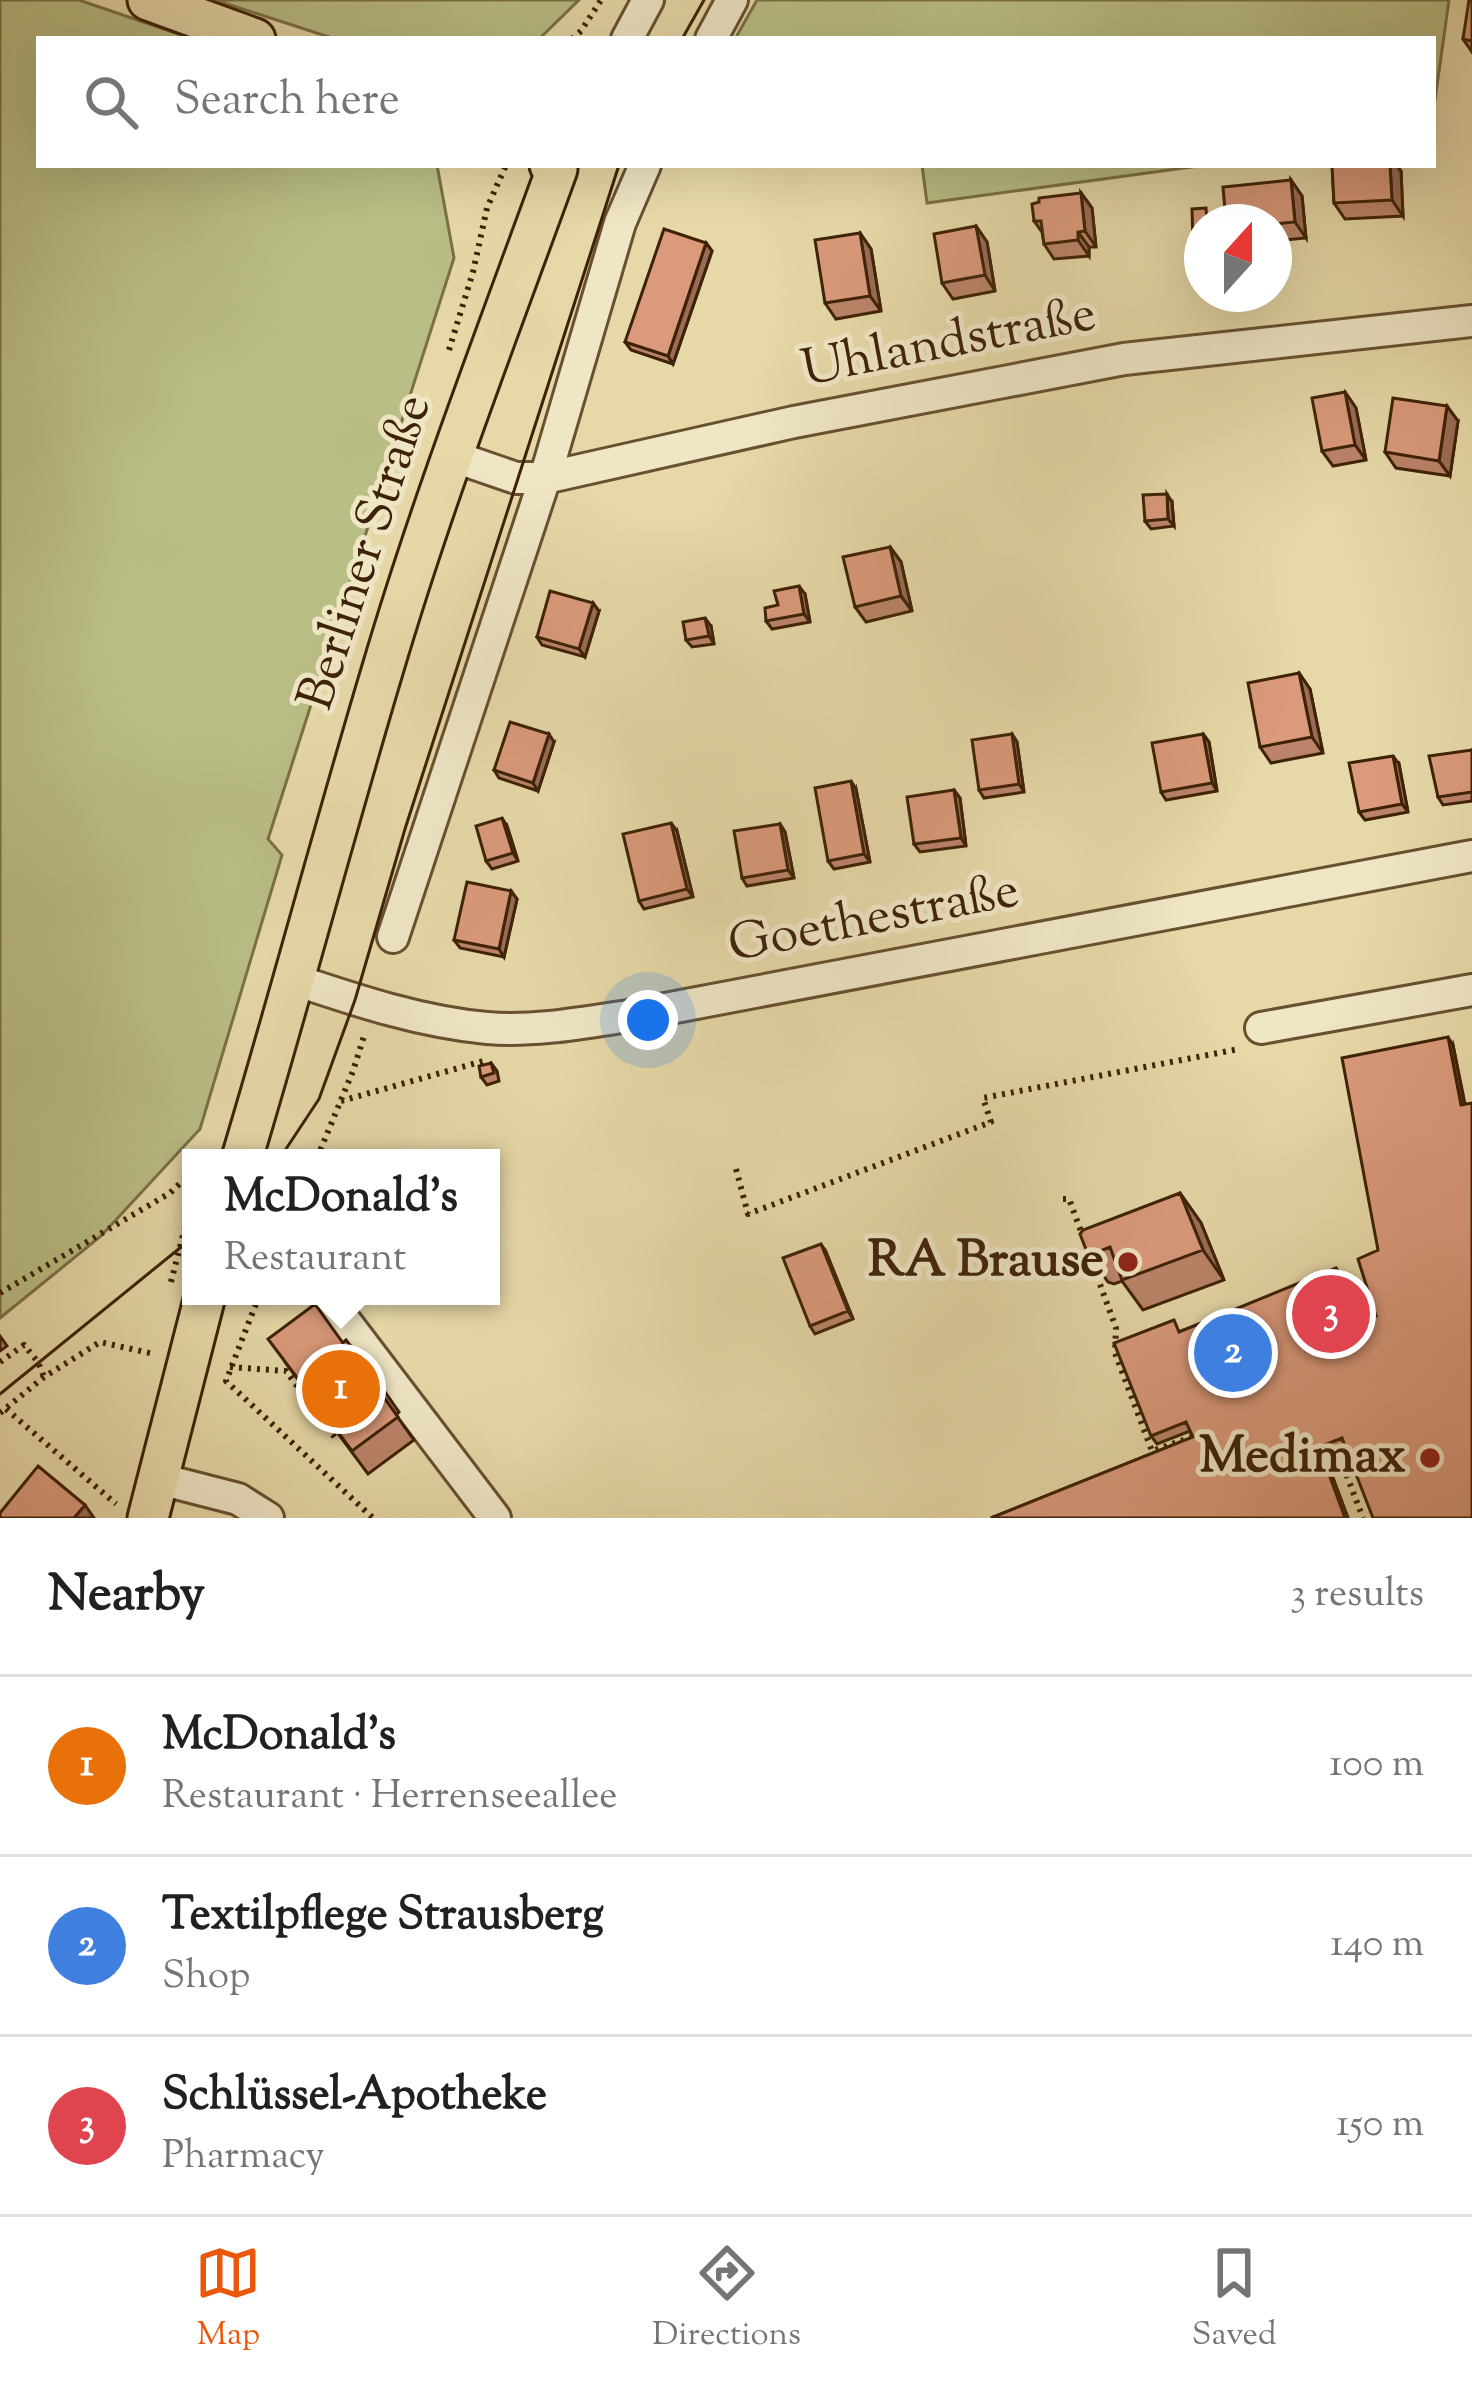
<!DOCTYPE html>
<meta charset="utf-8">
<style>
body{margin:0;font-family:"Sorts Mill Goudy",serif;background:#f2f2f2;color:#202124}
.compass{position:absolute;left:1184px;top:204px;width:108px;height:108px;border-radius:50%;background:#fff;box-shadow:0 12px 48px #0002;rotate:21deg}
.you{position:absolute;left:648px;top:1020px;width:42px;height:42px;margin:-30px;border:9px solid #fff;border-radius:50%;background:#1a73e8;box-shadow:0 0 0 18px #1a73e833}
.badge{display:grid;place-items:center;width:78px;height:78px;border-radius:50%;background:#ea580c;color:#fff;font-size:39px;font-weight:700}
.pin{position:absolute;translate:-50% -50%;border:6px solid #fff;box-shadow:0 3px 12px #0006}
.popup{position:absolute;left:182px;top:1149px;width:318px;height:156px;box-sizing:border-box;display:grid;place-content:center;border-radius:0px;background:#fff;filter:drop-shadow(0 3px 9px #0005);font-size:39px;white-space:nowrap;color:#757577}
.popup b{font-size:45px;color:#202124}
.popup::after{content:'';position:absolute;left:50%;top:100%;margin-left:-24px;border:24px solid transparent;border-top-color:#fff}
.list{margin:0;padding:0;list-style:none}
h2{display:flex;justify-content:space-between;align-items:center;height:156px;margin:0;padding:0 48px;font-size:51px}
h2 small{font-size:39px;font-weight:400;color:#757577}
.list li{display:grid;grid-template-columns:78px 1fr auto;gap:36px;align-items:center;box-sizing:border-box;height:180px;padding:0 48px;border-top:3px solid #e0e0e0}
.list b{display:block;font-size:45px;white-space:nowrap}
.list p{margin:0;font-size:39px;white-space:nowrap;color:#757577}
.list em{font-size:39px;font-style:normal;color:#757577}
.icon{flex:none;width:66px;height:66px;fill:none;stroke:currentColor;stroke-width:2;stroke-linecap:round;stroke-linejoin:round}
.map{position:relative;flex:none;width:1472px;height:1518px;overflow:hidden}
.search{position:absolute;background:#fff;box-shadow:0 12px 48px #0002;left:36px;right:36px;top:36px;height:132px;display:flex;align-items:center;gap:30px;box-sizing:border-box;padding:0 42px;border-radius:0px;color:#757577;font-size:45px}
.sheet{height:696px;background:#fff}
nav{display:flex;justify-content:space-around;align-items:center;box-sizing:border-box;height:168px;border-top:3px solid #e0e0e0;background:#fff;font-size:33px;color:#757577}
nav a{display:grid;justify-items:center;gap:6px}
nav .on{color:#ea580c}
.map>svg:first-child{display:block}
.green{fill:#b9be84;stroke:#7c7046;stroke-width:3}
.lines{fill:none;stroke-linecap:round;stroke-linejoin:round}
.minor-casing{stroke:#685030;stroke-width:36}
.major-casing{stroke:#3e2208;stroke-width:45}
.path{stroke:#3e2208;stroke-width:6;stroke-dasharray:3 6;stroke-linecap:butt}
.minor{stroke:#efe6c6;stroke-width:30}
.major{stroke:#e6d8a7;stroke-width:39}
.tram{stroke:#3e2208;stroke-width:3}
.wall{fill:#bb846a;stroke:#3e2208;stroke-width:3}
.shaded-wall{fill:#996c56;stroke:#3e2208;stroke-width:3}
.building{fill:#da9a7b;stroke:#3e2208;stroke-width:3}
.poi-dot{fill:#8f2418;stroke:#efe6c6;stroke-width:4.5}
.labels{text-anchor:middle;dominant-baseline:central;stroke-width:10;stroke-linejoin:round;paint-order:stroke}
.street-label{font-size:51px;fill:#3e2208;stroke:#efe6c6}
.poi-label{font-size:51px;font-weight:bold;fill:#3e2208;stroke:#efe6c6;text-anchor:end}
</style>
<div class="map">
<svg width="1472" height="1518" viewBox="0 0 1472 1518">
<rect width="100%" height="100%" fill="#e6d8a7"/>
<filter id="stains"><feTurbulence type="fractalNoise" baseFrequency=".00167" numOctaves="4"/><feColorMatrix values="0 0 0 0 .2 0 0 0 0 .09 0 0 0 0 .02 0 0 0 .5 -.17"/></filter>
<radialGradient id="worn" r=".72"><stop offset=".6" stop-color="#630" stop-opacity="0"/><stop offset="1" stop-color="#630" stop-opacity=".3"/></radialGradient>
<path class="green" d="M 0,0 L 79,0 L 193,39 L 39,39 L 39,165 L 437,165 L 454,258 L 268,839 L 282,855 L 200,1129 L 101,1236 L 0,1318 Z
M 215,0 L 579,0 L 539,39 L 335,39 Z
M 757,0 L 1449,0 L 1433,114 L 1433,39 L 735,39 Z
M 922,165 L 1206,165 L 927,203 Z"/>
<g class="lines">
<g class="minor-casing">
<path id="minor" d="M 627,39 L 648,0
M 711,39 L 732,0
M 452,456 L 516,478 L 545,478 L 794,422 L 1124,359 L 1472,321
M 393,937 L 545,478 L 620,223 L 645,165
M 295,980 C 358,1001 421,1022 487,1028 C 533,1032 582,1023 628,1016 L 1472,856
M 1261,1028 L 1472,990
M 326,1296 L 495,1518
M 160,1479 L 238,1499 L 268,1518"/>
</g>
<g class="major-casing">
<path id="major" d="M 148,0 L 255,39
M 242,1158 C 291,995 334,831 383,668 C 433,499 497,334 557,169 L 550,165
M 148,1518 L 205,1296"/>
</g>
<path class="path" d="M 572,39 L 581,31 L 601,0
M 449,350 L 473,272 L 487,208 L 506,165
M 341,1101 L 487,1060
M 317,1158 L 353,1071 L 365,1033
M 736,1169 L 748,1214 L 991,1122 L 983,1098 L 1239,1049
M 1063,1199 L 1069,1199 L 1082,1234
M 1089,1252 L 1097,1276 L 1101,1274
M 1097,1276 L 1116,1328 L 1115,1353 L 1152,1451 L 1195,1436
M 171,1282 L 191,1204
M 0,1293 L 170,1193 L 191,1173
M 259,1296 L 226,1381 L 373,1518
M 0,1362 L 24,1345 L 38,1362 L 44,1377
M 230,1367 L 286,1371 L 336,1439
M 6,1409 L 116,1504
M 0,1413 L 44,1377 L 100,1342 L 154,1354
M 1337,1450 L 1363,1518"/>
<use href="#minor" class="minor"/>
<use href="#major" class="major"/>
<path class="tram" d="M 682,39 L 704,0
M 280,1158 L 319,1099 L 355,1000 L 405,829 L 619,165
M 0,1394 L 191,1239"/>
</g>
<path class="wall" d="M 1472,0 L 1472,52 L 1463,39 Z
M 1332,165 L 1396,165 L 1401,171 L 1403,216 L 1345,219 L 1334,203 Z
M 1291,180 L 1302,196 L 1306,238 L 1274,241 L 1274,222 Z
M 1081,193 L 1092,208 L 1096,247 L 1089,247 L 1089,256 L 1054,259 L 1044,244 L 1042,232 L 1034,221 Z
M 976,226 L 987,242 L 995,291 L 953,299 L 942,283 Z
M 860,233 L 871,249 L 881,311 L 836,319 L 825,303 Z
M 706,243 L 712,251 L 673,364 L 631,350 L 625,342 Z
M 1345,392 L 1356,408 L 1366,460 L 1333,466 L 1322,451 Z
M 1458,421 L 1450,476 L 1396,468 L 1385,452 Z
M 1172,502 L 1174,526 L 1151,529 L 1145,521 Z
M 890,547 L 901,562 L 912,611 L 866,622 L 855,607 Z
M 805,594 L 810,622 L 772,629 L 766,621 L 778,605 Z
M 599,611 L 585,657 L 542,645 L 537,637 Z
M 711,626 L 714,644 L 692,647 L 686,640 Z
M 1299,673 L 1310,689 L 1323,753 L 1271,763 L 1260,747 Z
M 1012,734 L 1017,742 L 1024,792 L 984,798 L 979,790 Z
M 1203,734 L 1209,742 L 1217,791 L 1166,800 L 1161,792 Z
M 554,742 L 538,791 L 499,778 L 494,770 Z
M 1472,750 L 1472,801 L 1443,805 L 1438,797 Z
M 1399,764 L 1408,812 L 1365,820 L 1359,812 Z
M 856,789 L 870,862 L 834,869 L 828,861 Z
M 954,790 L 960,798 L 966,846 L 920,852 L 914,844 Z
M 780,824 L 785,832 L 794,878 L 747,886 L 742,878 Z
M 507,826 L 518,861 L 492,869 L 486,861 Z
M 677,831 L 693,897 L 644,909 L 639,901 Z
M 511,891 L 517,899 L 504,957 L 460,948 L 454,940 Z
M 1453,1045 L 1465,1104 L 1345,1447 L 1324,1454 L 1348,1518 L 991,1518 L 1193,1437 L 1190,1431 L 1157,1444 L 1151,1436 L 1181,1331 L 1342,1276 L 1359,1321 L 1376,1316 L 1378,1250 Z
M 491,1063 L 497,1071 L 499,1081 L 487,1085 L 481,1077 Z
M 1180,1193 L 1201,1223 L 1224,1280 L 1143,1310 L 1122,1281 L 1114,1284 L 1108,1282 L 1087,1252 Z
M 826,1252 L 853,1319 L 815,1334 L 810,1326 Z
M 0,1336 L 7,1346 L 0,1351 Z
M 343,1343 L 354,1350 L 370,1373 L 367,1376 L 372,1382 L 383,1389 L 399,1412 L 396,1415 L 414,1440 L 368,1474 L 285,1362 Z"/>
<path class="shaded-wall" d="M 1390,165 L 1396,165 L 1401,171 L 1403,216 L 1392,200 Z
M 1291,180 L 1302,196 L 1306,238 L 1295,222 Z
M 1081,193 L 1092,208 L 1096,247 L 1085,231 Z
M 976,226 L 987,242 L 995,291 L 985,275 Z
M 1078,232 L 1089,247 L 1089,256 L 1078,240 Z
M 860,233 L 871,249 L 881,311 L 870,296 Z
M 706,243 L 712,251 L 673,364 L 668,356 Z
M 1345,392 L 1356,408 L 1366,460 L 1355,445 Z
M 1447,406 L 1458,421 L 1450,476 L 1439,461 Z
M 1167,494 L 1172,502 L 1174,526 L 1168,519 Z
M 890,547 L 901,562 L 912,611 L 901,596 Z
M 799,586 L 805,594 L 810,622 L 804,614 Z
M 593,603 L 599,611 L 585,657 L 579,649 Z
M 705,618 L 711,626 L 714,644 L 709,636 Z
M 1299,673 L 1310,689 L 1323,753 L 1312,737 Z
M 549,734 L 554,742 L 538,791 L 533,783 Z
M 1012,734 L 1017,742 L 1024,792 L 1019,784 Z
M 1203,734 L 1209,742 L 1217,791 L 1212,783 Z
M 1393,756 L 1399,764 L 1408,812 L 1402,804 Z
M 851,781 L 856,789 L 870,862 L 864,854 Z
M 954,790 L 960,798 L 966,846 L 961,838 Z
M 502,818 L 507,826 L 518,861 L 513,853 Z
M 671,823 L 677,831 L 693,897 L 687,889 Z
M 780,824 L 785,832 L 794,878 L 788,870 Z
M 511,891 L 517,899 L 504,957 L 499,949 Z
M 1448,1037 L 1453,1045 L 1466,1113 L 1461,1105 Z
M 1180,1193 L 1201,1223 L 1224,1280 L 1203,1250 Z
M 821,1244 L 826,1252 L 853,1319 L 848,1311 Z
M 1336,1268 L 1342,1276 L 1363,1329 L 1357,1321 Z
M 1319,1447 L 1324,1454 L 1348,1518 L 1345,1518 Z
M 85,1505 L 94,1518 L 74,1518 Z"/>
<path class="building" d="M 1469,0 L 1472,0 L 1472,41 L 1463,39 Z
M 1332,165 L 1390,165 L 1392,200 L 1334,203 Z
M 1291,180 L 1295,222 L 1274,224 L 1274,222 L 1226,222 L 1223,187 Z
M 1081,193 L 1085,231 L 1078,232 L 1078,240 L 1044,244 L 1041,221 L 1034,221 L 1032,204 L 1039,202 L 1039,198 Z
M 1206,208 L 1207,222 L 1202,222 L 1202,241 L 1193,241 L 1192,209 Z
M 976,226 L 985,275 L 942,283 L 934,234 Z
M 664,229 L 706,243 L 668,356 L 625,342 Z
M 860,233 L 870,296 L 825,303 L 815,240 Z
M 1345,392 L 1355,445 L 1322,451 L 1312,398 Z
M 1393,398 L 1447,406 L 1439,461 L 1385,452 Z
M 1167,494 L 1168,519 L 1145,521 L 1143,495 Z
M 890,547 L 901,596 L 855,607 L 843,557 Z
M 799,586 L 804,614 L 766,621 L 765,608 L 778,605 L 774,591 Z
M 550,591 L 593,603 L 579,649 L 537,637 Z
M 705,618 L 709,636 L 686,640 L 683,622 Z
M 1299,673 L 1312,737 L 1260,747 L 1248,683 Z
M 510,722 L 549,734 L 533,783 L 494,770 Z
M 1012,734 L 1019,784 L 979,790 L 972,740 Z
M 1203,734 L 1212,783 L 1161,792 L 1152,743 Z
M 1472,750 L 1472,792 L 1438,797 L 1429,756 Z
M 1393,756 L 1402,804 L 1359,812 L 1349,763 Z
M 851,781 L 864,854 L 828,861 L 815,788 Z
M 954,790 L 961,838 L 914,844 L 907,797 Z
M 502,818 L 513,853 L 486,861 L 476,826 Z
M 671,823 L 687,889 L 639,901 L 623,834 Z
M 780,824 L 788,870 L 742,878 L 734,831 Z
M 467,882 L 511,891 L 499,949 L 454,940 Z
M 1448,1037 L 1461,1105 L 1472,1103 L 1472,1518 L 1373,1518 L 1342,1438 L 1319,1447 L 1345,1518 L 991,1518 L 1193,1437 L 1186,1422 L 1151,1436 L 1114,1343 L 1174,1320 L 1179,1332 L 1336,1268 L 1357,1321 L 1376,1316 L 1358,1259 L 1378,1250 L 1342,1058 Z
M 491,1063 L 494,1073 L 481,1077 L 479,1066 Z
M 1180,1193 L 1203,1250 L 1122,1280 L 1110,1247 L 1093,1254 L 1087,1252 L 1080,1234 L 1083,1230 Z
M 821,1244 L 848,1311 L 810,1326 L 783,1258 Z
M 315,1304 L 343,1343 L 346,1340 L 354,1350 L 350,1353 L 372,1382 L 376,1379 L 383,1389 L 380,1392 L 398,1417 L 352,1451 L 268,1339 Z
M 38,1466 L 85,1505 L 74,1518 L 0,1518 L 0,1513 Z"/>
<g class="poi-dot">
<circle cx="1128" cy="1262" r="12"/>
<circle cx="1430" cy="1458" r="12"/>
</g>
<g class="labels">
<g class="street-label">
<text transform="translate(949 344) rotate(-11)">Uhlandstraße</text>
<text transform="translate(367 553) rotate(-72)">Berliner Straße</text>
<text transform="translate(874 920) rotate(-11)">Goethestraße</text>
</g>
<g class="poi-label">
<text x="1104" y="1262">RA Brause</text>
<text x="1406" y="1458">Medimax</text>
</g>
</g>
<rect width="100%" height="100%" filter="url(#stains)"/>
<rect width="100%" height="100%" fill="url(#worn)"/>
</svg>
<svg class="compass" viewBox="-18 -18 36 36"><path d="M0-13l5 13h-10z" fill="#e53935"/><path d="M0 13l5-13h-10z" fill="#757577"/></svg>
<div class="you"></div>
<div class="pin badge" style="left:341px;top:1389px;background:#e8710a">1</div>
<div class="popup"><b>McDonald's</b>Restaurant</div>
<div class="pin badge" style="left:1233px;top:1353px;background:#3f7fe0">2</div>
<div class="pin badge" style="left:1331px;top:1314px;background:#e0444e">3</div>
<div class="search"><svg class="icon" aria-label="search" viewBox="0 0 24 24"><circle cx="10" cy="10" r="6"/><path d="M15 15l6 6"/></svg>Search here</div>
</div>
<section class="sheet">
<h2>Nearby<small>3 results</small></h2>
<ul class="list">
<li><span class="badge" style="background:#e8710a">1</span><div><b>McDonald's</b><p>Restaurant · Herrenseeallee</p></div><em>100 m</em></li>
<li><span class="badge" style="background:#3f7fe0">2</span><div><b>Textilpflege Strausberg</b><p>Shop</p></div><em>140 m</em></li>
<li><span class="badge" style="background:#e0444e">3</span><div><b>Schlüssel-Apotheke</b><p>Pharmacy</p></div><em>150 m</em></li>
</ul>
</section>
<nav>
<a class="on"><svg class="icon" aria-label="map" viewBox="0 0 24 24"><path d="M3 6l6-2 6 2 6-2v14l-6 2-6-2-6 2zM9 4v14M15 6v14"/></svg>Map</a>
<a><svg class="icon" aria-label="directions" viewBox="0 0 24 24"><path d="M12 3l9 9-9 9-9-9zM9 14v-3h6M13 9l2 2-2 2"/></svg>Directions</a>
<a><svg class="icon" aria-label="saved" viewBox="0 0 24 24"><path d="M7 4h10v16l-5-4-5 4z"/></svg>Saved</a>
</nav>
